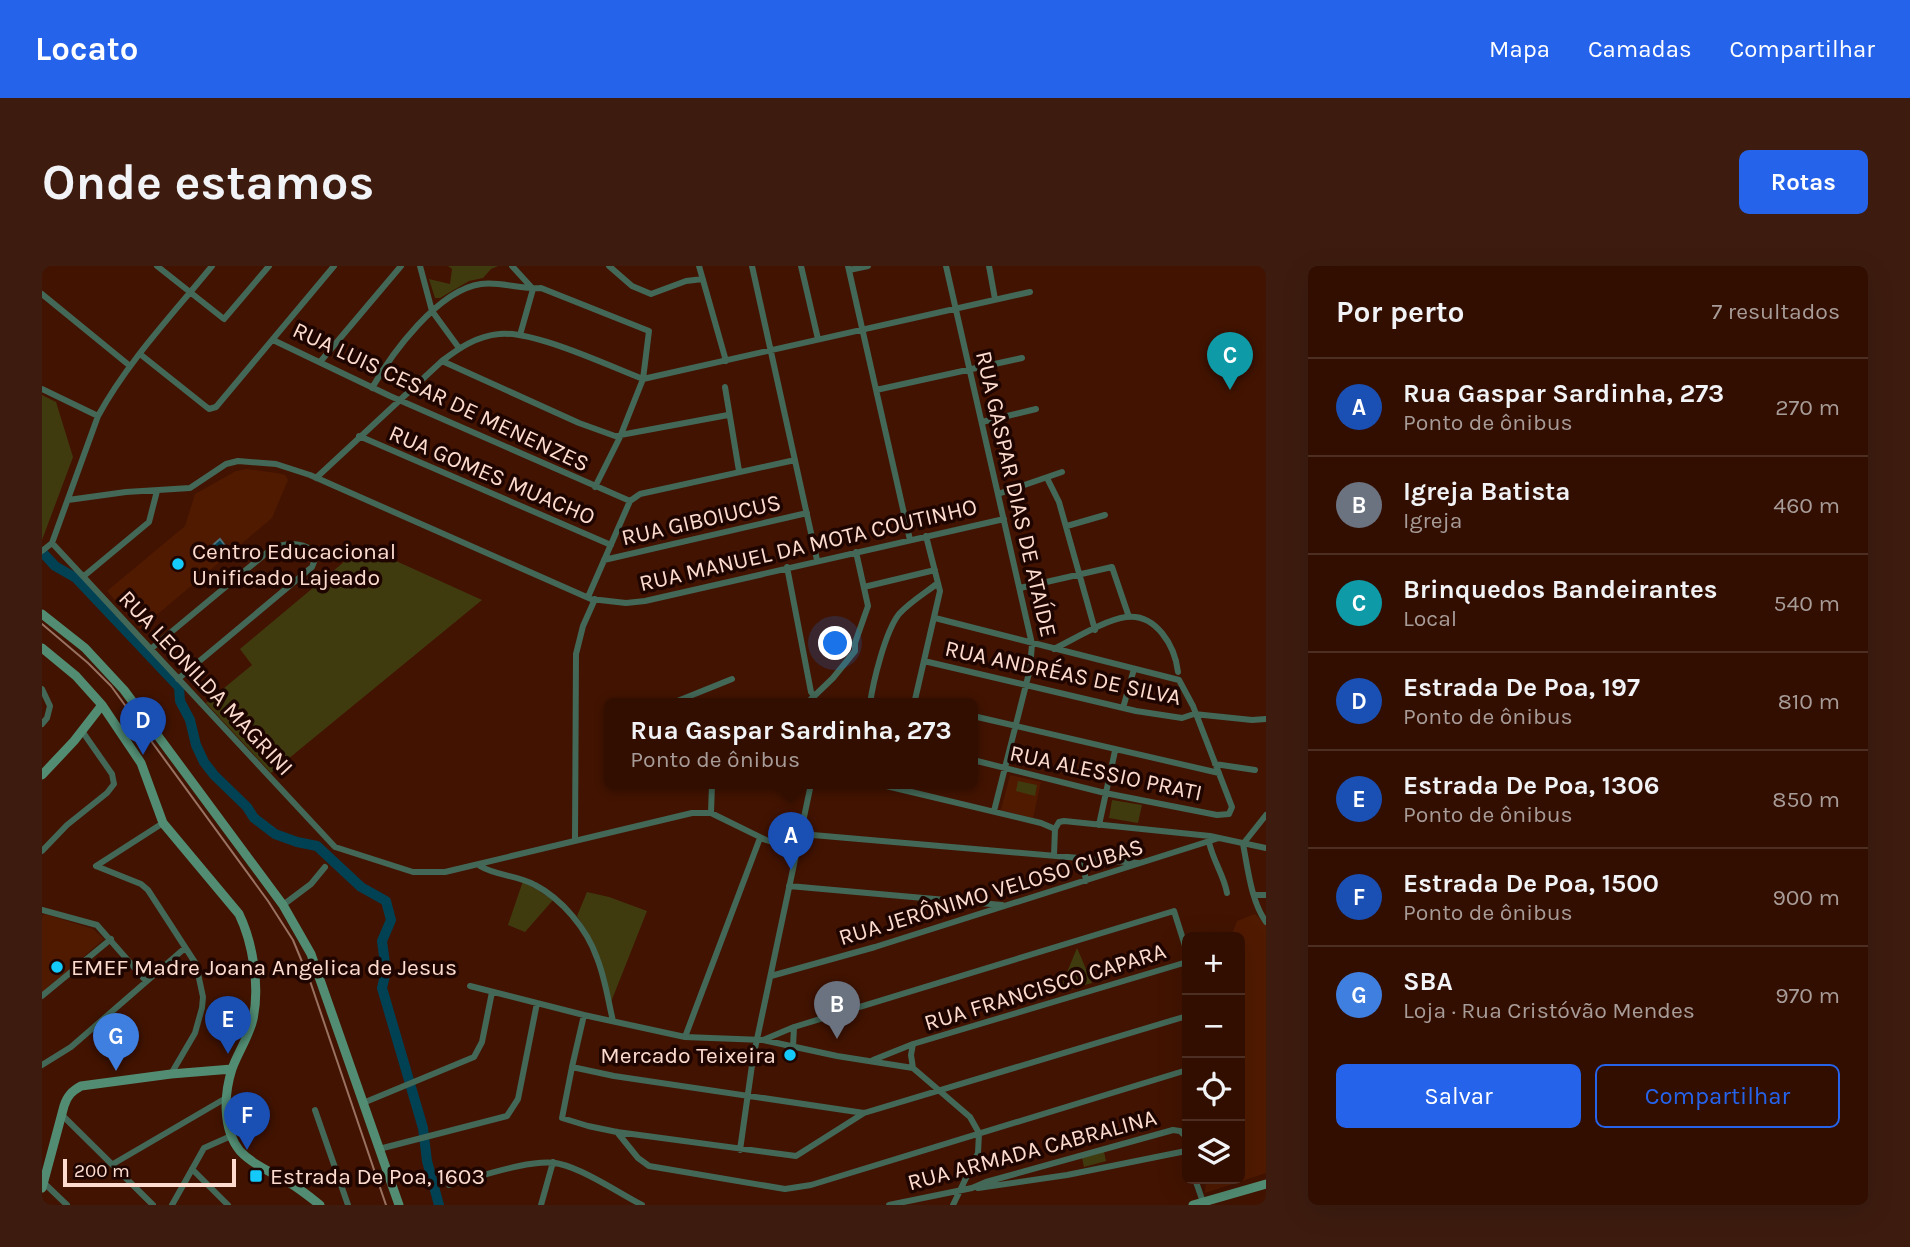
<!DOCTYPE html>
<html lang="pt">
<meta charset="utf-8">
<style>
body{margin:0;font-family:Karla,sans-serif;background:#3d1c0f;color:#f1f3f6}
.controls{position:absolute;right:21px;bottom:21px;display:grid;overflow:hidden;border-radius:10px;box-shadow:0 7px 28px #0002}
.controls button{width:63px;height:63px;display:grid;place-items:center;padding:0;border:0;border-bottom:2px solid #4d2e22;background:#320e00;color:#f1f3f6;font:35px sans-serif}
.scale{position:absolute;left:21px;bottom:18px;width:173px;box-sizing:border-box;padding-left:7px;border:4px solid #fddccf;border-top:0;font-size:19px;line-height:24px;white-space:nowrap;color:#fddccf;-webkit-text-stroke:5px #1e0500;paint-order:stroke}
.you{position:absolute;left:794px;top:378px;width:24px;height:24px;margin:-18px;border:5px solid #fff;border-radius:50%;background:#1a73e8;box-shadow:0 0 0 10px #1a73e833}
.badge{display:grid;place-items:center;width:46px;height:46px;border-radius:50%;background:#2563eb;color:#fff;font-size:23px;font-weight:700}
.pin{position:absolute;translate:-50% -58px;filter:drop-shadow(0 2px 4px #0008)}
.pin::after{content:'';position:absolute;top:37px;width:24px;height:21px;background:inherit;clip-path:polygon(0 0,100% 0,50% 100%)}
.popup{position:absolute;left:562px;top:432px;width:374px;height:91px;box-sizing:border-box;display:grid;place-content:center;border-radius:10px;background:#320e00;filter:drop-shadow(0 2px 5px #0005);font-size:23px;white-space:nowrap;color:#a89c99}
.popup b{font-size:26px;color:#f1f3f6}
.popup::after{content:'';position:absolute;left:50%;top:100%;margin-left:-14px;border:14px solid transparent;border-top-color:#320e00}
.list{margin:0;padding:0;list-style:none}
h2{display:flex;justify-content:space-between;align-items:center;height:91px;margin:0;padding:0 28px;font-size:30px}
h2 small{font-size:23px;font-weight:400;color:#a89c99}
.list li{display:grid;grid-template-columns:46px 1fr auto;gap:21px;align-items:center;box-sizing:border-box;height:98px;padding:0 28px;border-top:2px solid #4d2e22}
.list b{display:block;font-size:26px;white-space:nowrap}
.list p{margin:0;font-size:23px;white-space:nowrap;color:#a89c99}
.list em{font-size:23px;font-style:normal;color:#a89c99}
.actions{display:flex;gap:14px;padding:21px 28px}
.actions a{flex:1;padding:16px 0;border:2px solid #2563eb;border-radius:10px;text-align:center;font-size:24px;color:#2563eb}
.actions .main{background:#2563eb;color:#fff}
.icon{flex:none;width:38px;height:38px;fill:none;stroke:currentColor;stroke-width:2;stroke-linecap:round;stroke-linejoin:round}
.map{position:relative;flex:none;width:1224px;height:939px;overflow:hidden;border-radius:10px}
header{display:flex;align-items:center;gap:42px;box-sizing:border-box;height:98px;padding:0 35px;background:#2563eb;color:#fff}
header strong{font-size:33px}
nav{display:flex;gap:38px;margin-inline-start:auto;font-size:24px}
.intro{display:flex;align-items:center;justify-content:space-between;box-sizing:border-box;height:168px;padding:0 42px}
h1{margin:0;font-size:49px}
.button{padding:18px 32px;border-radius:10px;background:#2563eb;color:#fff;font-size:24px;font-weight:700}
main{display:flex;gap:42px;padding:0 42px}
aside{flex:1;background:#320e00;border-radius:10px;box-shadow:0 7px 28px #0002}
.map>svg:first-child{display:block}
.built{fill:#501a00}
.green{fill:#403b0f}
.water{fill:#004154;stroke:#4c7079;stroke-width:2}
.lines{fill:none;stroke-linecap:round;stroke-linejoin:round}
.river{stroke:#004154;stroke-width:10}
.street{stroke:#436857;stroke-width:6}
.secondary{stroke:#528d73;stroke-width:9}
.rail{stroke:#997161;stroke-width:2}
.poi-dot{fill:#13cafb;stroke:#1e0500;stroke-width:2.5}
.labels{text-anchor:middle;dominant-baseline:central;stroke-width:7;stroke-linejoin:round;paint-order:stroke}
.street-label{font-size:23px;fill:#fddccf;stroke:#1e0500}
.poi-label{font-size:23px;fill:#fddccf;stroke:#1e0500;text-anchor:start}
</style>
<header>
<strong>Locato</strong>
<nav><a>Mapa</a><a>Camadas</a><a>Compartilhar</a></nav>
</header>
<div class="intro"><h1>Onde estamos</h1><a class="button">Rotas</a></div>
<main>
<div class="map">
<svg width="1224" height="939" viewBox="0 0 1224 939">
<rect width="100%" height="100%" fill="#421300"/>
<path class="built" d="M 205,203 L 235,207 L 243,209 L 246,214 L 230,252 L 98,363 L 65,325 L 143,260 L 153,228 L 194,205 Z
M 968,509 L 999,516 L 991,552 L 959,544 Z
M 3,648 L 51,663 L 62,673 L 0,727 L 0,650 Z
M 1213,648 L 1224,659 L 1224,907 L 1163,927 L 1164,913 L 1198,913 L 1198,671 L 1189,671 L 1195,655 Z"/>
<path class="green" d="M 406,0 L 456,0 L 449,3 L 441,12 L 427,15 L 398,32 L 393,32 L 387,13 L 408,18 L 410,3 Z
M 0,129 L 14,136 L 31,191 L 0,274 Z
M 321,280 L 440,334 L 229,507 L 164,437 L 210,399 L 198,383 Z
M 976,515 L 995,519 L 993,530 L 974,525 Z
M 1070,534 L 1100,539 L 1096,557 L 1067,552 Z
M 481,615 L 511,634 L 483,666 L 466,659 Z
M 545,626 L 567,631 L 605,645 L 569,736 C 561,705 554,676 535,650 Z
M 1035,682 L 1050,717 L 1017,726 Z
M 1062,886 L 1064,895 L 1042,901 L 1040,892 Z"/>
<path class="water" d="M 178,273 L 185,282 L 169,295 L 162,287 Z"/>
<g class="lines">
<path class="river" d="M 0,286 L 13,300 L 34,312 L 137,421 L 138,435 L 148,454 L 154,479 L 162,496 L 172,509 L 205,541 L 212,552 L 233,568 L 255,576 L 275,580 L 319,621 L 344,635 L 349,654 L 340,675 L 344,705 L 340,722 L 381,862 L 385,895 L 397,939"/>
<path class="street" d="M 115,0 L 182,53 L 227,0
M 378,0 L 390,45 L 417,82
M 470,0 L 491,23
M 567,0 L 590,20 L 609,28 L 644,15 L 661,13
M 657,0 L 684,95
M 710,0 L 775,294
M 759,0 L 776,73
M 806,0 L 868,274
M 904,0 L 990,378 L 988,403 L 952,545
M 947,0 L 953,33
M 807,4 L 826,0
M 0,28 L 88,100
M 478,69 L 491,23
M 231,74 L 348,130 L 588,235 L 598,228 L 753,194
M 98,88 L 167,143 L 174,141 L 292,0
M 400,95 L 537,157 L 573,170 L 686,149
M 278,96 L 359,0
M 601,113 L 988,26
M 683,121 L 697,205
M 330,122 C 350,87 396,24 439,18 C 459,15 478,24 499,22 L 607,65 L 601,113 L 578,171 L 553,221
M 0,123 L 56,150
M 834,124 L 980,92
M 940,156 L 994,143
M 317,170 L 569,279
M 274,212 L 400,95 C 417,82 435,70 457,68 C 491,64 567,100 601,113
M 1005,212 L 1017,236 L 1053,364
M 956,228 L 1020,206
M 26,234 L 84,226 L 148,222 L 184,198 L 196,195 L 234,198 L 268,209 L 549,333 L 584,337 L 603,335 L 962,253
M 1025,260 L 1063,249
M 10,277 L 293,581 L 371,606 L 403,606 L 650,547 L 669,547 L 724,574 L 755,584
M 0,285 L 10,277 L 56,150 C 86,95 131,48 170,0
M 562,294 L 765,247
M 745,301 L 769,426 L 772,430
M 42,310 L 107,256 L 115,225
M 822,321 L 893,304
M 978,322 L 1070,301 L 1087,351
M 546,331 L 588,235
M 893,352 L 1137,414 L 1151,440 L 1190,541 L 1187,548 L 1175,549 L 1063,527 L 931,494
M 110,382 L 228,284 C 243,276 258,276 272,285 L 274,291 L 270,301 L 136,413
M 1012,383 C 1030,374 1065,353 1084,351 C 1114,347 1133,380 1136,406
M 882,395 L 1094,445 L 1140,452 L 1152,448 L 1210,454 L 1224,453
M 0,423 L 8,440 L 5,452 L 0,458
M 628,438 L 690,413
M 764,438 L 791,412 L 813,385 L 813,377 L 826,340 L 814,286
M 828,438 C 831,416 843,366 857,348 C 868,336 883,327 896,317
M 872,438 L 898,325 L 884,270
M 1081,442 L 1092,403
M 931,450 L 1177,507
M 1173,498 L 1213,504
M 836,518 L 999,557 L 1013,563
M 669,547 L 670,518
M 1057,559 L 1073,485
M 1013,563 L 1017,556 L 1022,555 L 1168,570 L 1224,582
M 759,568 L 1095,597
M 533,575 L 534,388 L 541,360 L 553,333
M 1167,576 C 1171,595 1182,609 1185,627
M 1201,578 C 1206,603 1209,635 1224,656
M 1201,578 L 1224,549
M 0,585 L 25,559 L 65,527 L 72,518 L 70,508 L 40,465
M 1012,589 L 1013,563
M 1040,592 L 1044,615
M 54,600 L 99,618 L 106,624 L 154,698 L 161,731 L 160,742 L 153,767 L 129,808
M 54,600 L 121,557
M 438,600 C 454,610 476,609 493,619 C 520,633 545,663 555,692 C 563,712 566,734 571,755
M 747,620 L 960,639
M 1212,629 L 1224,629
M 241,639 L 269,618 L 283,601
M 0,644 L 55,659 L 104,715
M 729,710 L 833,681 L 1177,572
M 428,720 L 542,749 L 643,771 L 721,774 L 795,790 L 871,802 L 928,851 L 937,867 L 936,887 L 911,939
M 0,730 L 69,673
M 542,749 L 530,801 L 572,810 L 822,847 L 1145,750
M 643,771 L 718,572
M 721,774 L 752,761 L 1132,645 L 1145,686
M 751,781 L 752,761
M 831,794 L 871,778 L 1145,696
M 0,799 L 29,781 L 143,682
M 530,801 L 520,852 L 546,860 L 575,866 L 754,890 L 822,847
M 871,802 L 869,789 L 871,778
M 321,837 L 432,791 L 440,776 L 450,726
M 273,844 L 306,939
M 19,848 L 111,939
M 575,866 L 596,892 L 607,900 L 743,923 L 769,919 L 1145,804
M 1141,868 L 1145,858
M 337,883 L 465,850 L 476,833 L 495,737
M 698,884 L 711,792 L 769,518
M 71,898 L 184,832
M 150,903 L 186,939
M 1153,913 L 1161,936
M 1,916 L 25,939
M 407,919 C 434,912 492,891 518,898 C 543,904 577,927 600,939
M 936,922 L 1025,909 L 1144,885
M 130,939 L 162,882 L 189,870
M 499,939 L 511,896
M 847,939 L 930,922 L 944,916 L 1131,864 L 1138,865 L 1141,868"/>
<path class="secondary" d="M 0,348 L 43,382 L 82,424 L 241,639 L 269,688 L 357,939
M 0,382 L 34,410 L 60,439 L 99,497 L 121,557 L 197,648 C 211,677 218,721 211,753 C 207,771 196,786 190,803 C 182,828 180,863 198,885 C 211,899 231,907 248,917 C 258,923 268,931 278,939
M 0,509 L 32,475 L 60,439
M 0,922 L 22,840 C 25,830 30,825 39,820 L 129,808 L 190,803
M 1151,939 L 1224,918"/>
<path class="rail" d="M 0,358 L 46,397 L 69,420 L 226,635 L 251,674 L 268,715 L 344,939"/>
</g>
<g class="poi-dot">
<circle cx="136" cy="298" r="7"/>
<circle cx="15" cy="701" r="7"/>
<circle cx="748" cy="789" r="7"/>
<rect x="207" y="903" width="14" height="14" rx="3.5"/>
</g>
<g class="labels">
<g class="street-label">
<text transform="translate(399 131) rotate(25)">RUA LUIS CESAR DE MENENZES</text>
<text transform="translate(450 209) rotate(23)">RUA GOMES MUACHO</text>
<text transform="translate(974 228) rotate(77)">RUA GASPAR DIAS DE ATAÍDE</text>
<text transform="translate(659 254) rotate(-13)">RUA GIBOIUCUS</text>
<text transform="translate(766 279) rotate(-13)">RUA MANUEL DA MOTA COUTINHO</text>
<text transform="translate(1021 407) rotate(12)">RUA ANDRÉAS DE SILVA</text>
<text transform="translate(164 417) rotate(47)">RUA LEONILDA MAGRINI</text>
<text transform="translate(1064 507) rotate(12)">RUA ALESSIO PRATI</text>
<text transform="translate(949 626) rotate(-17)">RUA JERÔNIMO VELOSO CUBAS</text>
<text transform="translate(1003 721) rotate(-17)">RUA FRANCISCO CAPARA</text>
<text transform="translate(990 884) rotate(-15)">RUA ARMADA CABRALINA</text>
</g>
<g class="poi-label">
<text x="150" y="285">Centro Educacional<tspan x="150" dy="26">Unificado Lajeado</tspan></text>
<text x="29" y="701">EMEF Madre Joana Angelica de Jesus</text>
<text x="734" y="789" text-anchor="end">Mercado Teixeira</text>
<text x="228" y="910">Estrada De Poa, 1603</text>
</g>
</g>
</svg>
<div class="controls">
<button>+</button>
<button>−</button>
<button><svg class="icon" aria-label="locate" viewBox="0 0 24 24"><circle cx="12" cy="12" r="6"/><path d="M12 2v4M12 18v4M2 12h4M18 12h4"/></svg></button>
<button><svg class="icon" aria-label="layers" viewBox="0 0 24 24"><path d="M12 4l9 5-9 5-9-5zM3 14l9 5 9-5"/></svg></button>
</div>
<div class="scale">200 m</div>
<div class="you"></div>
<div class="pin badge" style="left:749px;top:604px;background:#1a4fb4">A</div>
<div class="popup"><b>Rua Gaspar Sardinha, 273</b>Ponto de ônibus</div>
<div class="pin badge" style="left:795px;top:773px;background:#6b7280">B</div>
<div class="pin badge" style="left:1188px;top:124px;background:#0f9aa8">C</div>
<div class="pin badge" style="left:101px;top:489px;background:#1a4fb4">D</div>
<div class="pin badge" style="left:186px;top:788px;background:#1a4fb4">E</div>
<div class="pin badge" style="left:205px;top:884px;background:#1a4fb4">F</div>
<div class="pin badge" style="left:74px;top:805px;background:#3f7fe0">G</div>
</div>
<aside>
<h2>Por perto<small>7 resultados</small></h2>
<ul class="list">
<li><span class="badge" style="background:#1a4fb4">A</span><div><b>Rua Gaspar Sardinha, 273</b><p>Ponto de ônibus</p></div><em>270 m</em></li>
<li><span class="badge" style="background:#6b7280">B</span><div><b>Igreja Batista</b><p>Igreja</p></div><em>460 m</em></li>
<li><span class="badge" style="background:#0f9aa8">C</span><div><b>Brinquedos Bandeirantes</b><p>Local</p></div><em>540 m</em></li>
<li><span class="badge" style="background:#1a4fb4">D</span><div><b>Estrada De Poa, 197</b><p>Ponto de ônibus</p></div><em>810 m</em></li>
<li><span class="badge" style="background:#1a4fb4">E</span><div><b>Estrada De Poa, 1306</b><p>Ponto de ônibus</p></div><em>850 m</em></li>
<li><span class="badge" style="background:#1a4fb4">F</span><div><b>Estrada De Poa, 1500</b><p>Ponto de ônibus</p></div><em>900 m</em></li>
<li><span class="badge" style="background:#3f7fe0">G</span><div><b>SBA</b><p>Loja · Rua Cristóvão Mendes</p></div><em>970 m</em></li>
</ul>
<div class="actions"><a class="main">Salvar</a><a>Compartilhar</a></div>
</aside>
</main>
